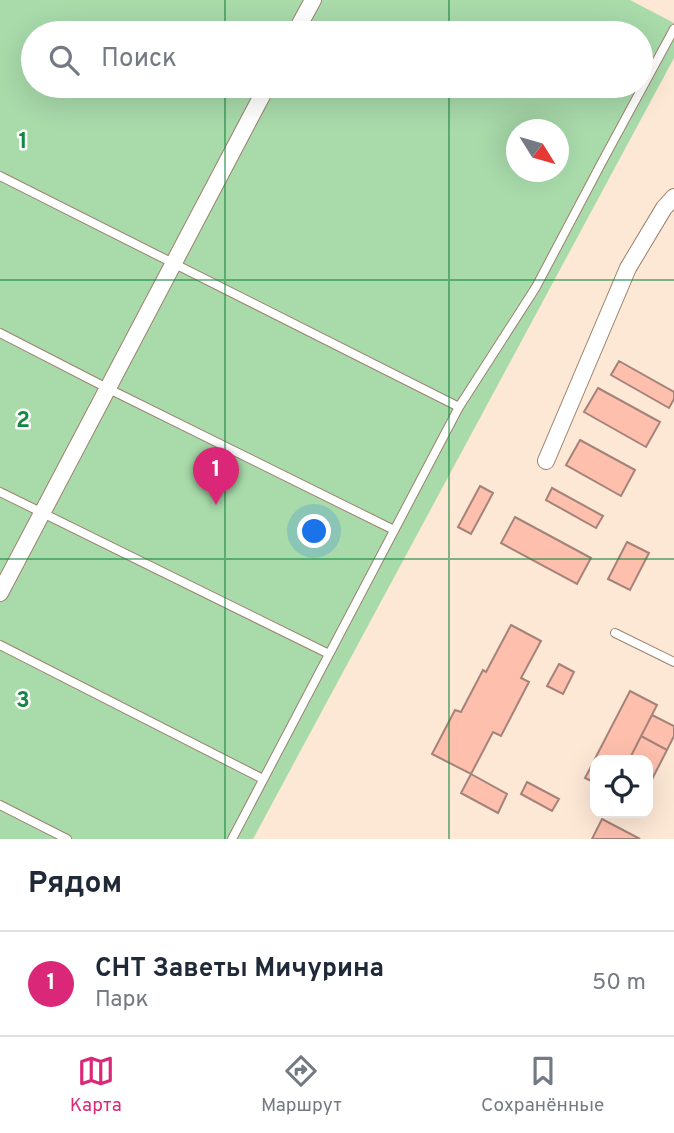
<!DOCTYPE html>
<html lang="ru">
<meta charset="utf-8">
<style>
body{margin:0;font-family:Overpass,sans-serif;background:#f6f6f7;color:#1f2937}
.controls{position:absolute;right:21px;bottom:21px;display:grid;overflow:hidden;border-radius:14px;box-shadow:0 7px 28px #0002}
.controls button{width:63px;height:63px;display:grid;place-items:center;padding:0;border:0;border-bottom:2px solid #e0e1e3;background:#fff;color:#1f2937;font:35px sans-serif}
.compass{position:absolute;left:506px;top:119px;width:63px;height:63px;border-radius:50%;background:#fff;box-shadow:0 7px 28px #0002;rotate:127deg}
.you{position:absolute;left:315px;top:532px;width:24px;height:24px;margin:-18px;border:5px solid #fff;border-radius:50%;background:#1a73e8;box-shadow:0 0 0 10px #1a73e833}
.badge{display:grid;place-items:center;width:46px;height:46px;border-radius:50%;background:#db2777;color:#fff;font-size:23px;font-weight:700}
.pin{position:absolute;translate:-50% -58px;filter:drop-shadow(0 2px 4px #0008)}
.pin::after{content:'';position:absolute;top:37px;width:24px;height:21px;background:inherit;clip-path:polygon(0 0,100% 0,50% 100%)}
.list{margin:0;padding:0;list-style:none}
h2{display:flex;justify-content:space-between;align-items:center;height:91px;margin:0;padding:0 28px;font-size:30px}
h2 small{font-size:23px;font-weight:400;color:#747a83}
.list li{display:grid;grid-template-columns:46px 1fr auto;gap:21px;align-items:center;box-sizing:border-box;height:105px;padding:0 28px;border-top:2px solid #e0e1e3}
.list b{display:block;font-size:26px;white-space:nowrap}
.list p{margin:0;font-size:23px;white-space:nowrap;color:#747a83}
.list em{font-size:23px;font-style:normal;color:#747a83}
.icon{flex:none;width:38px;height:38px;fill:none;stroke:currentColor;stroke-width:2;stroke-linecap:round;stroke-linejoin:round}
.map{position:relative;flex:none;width:674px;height:839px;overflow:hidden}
.search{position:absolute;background:#fff;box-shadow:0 7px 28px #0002;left:21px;right:21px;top:21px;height:77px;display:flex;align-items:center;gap:18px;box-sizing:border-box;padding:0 24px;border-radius:38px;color:#747a83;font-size:26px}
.sheet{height:196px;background:#fff}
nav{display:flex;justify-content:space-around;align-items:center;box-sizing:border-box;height:98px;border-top:2px solid #e0e1e3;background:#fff;font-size:19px;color:#747a83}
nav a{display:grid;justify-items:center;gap:4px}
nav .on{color:#db2777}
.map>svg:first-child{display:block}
.green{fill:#a8daaa;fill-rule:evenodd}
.building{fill:#febfad;stroke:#a3837a;stroke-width:2}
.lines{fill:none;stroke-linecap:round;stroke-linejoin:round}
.lane-casing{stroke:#9b826e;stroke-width:10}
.street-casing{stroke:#9b826e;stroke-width:18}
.lane{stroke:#fff;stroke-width:8}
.street{stroke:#fff;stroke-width:16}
.grid{fill:none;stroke:#148740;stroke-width:2;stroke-opacity:0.55}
.grid-label{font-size:23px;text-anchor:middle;font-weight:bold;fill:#148740;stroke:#fff;stroke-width:5;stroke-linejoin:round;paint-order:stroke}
</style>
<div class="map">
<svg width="674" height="839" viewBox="0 0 674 839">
<rect width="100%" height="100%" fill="#fde7d5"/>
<path class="green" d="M 0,0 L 630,0 L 674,23 L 674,58 L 253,839 L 0,839 ZM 33,33 L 641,33 L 641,86 L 33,86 ZM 516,130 L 558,130 L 558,172 L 516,172 Z"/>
<path class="building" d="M 619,361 L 674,392 L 674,399 L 669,408 L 611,375 Z
M 598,388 L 660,422 L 646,447 L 584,412 Z
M 580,440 L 635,470 L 621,496 L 566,465 Z
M 480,486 L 493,493 L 471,534 L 458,527 Z
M 552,488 L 603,516 L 596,528 L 546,500 Z
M 515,517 L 591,558 L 577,584 L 501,543 Z
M 627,542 L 649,553 L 630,590 L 608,579 Z
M 511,625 L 541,641 L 521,678 L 529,682 L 501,736 L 493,732 L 471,774 L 432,754 L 455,710 L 461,712 L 483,670 L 486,672 Z
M 559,664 L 574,672 L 563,694 L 547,686 Z
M 630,691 L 657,705 L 629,760 L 595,760 L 595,783 L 585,778 Z
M 652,715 L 674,726 L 674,736 L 667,750 L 641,736 Z
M 641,736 L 667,750 L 648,787 L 648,760 L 629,760 Z
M 471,774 L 507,794 L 498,813 L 461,793 Z
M 527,782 L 559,799 L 552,811 L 521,794 Z
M 602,819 L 640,839 L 592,839 Z"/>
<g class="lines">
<g class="lane-casing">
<path id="lane" d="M 0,176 L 459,407
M 0,333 L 107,388 L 394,530
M 0,492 L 329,654
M 615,633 L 674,662
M 0,645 L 263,779
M 0,805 L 67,839
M 232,839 L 459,407 L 536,287 L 602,162 L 674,29"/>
</g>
<g class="street-casing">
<path id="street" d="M 295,33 L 313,0
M 546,461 L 628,268 L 664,208 L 674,197
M 0,593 L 267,86"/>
</g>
<use href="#lane" class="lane"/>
<use href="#street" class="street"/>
</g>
<path class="grid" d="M 225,0 L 225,33M 449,0 L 449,33M 225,86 L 225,839M 449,86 L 449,839M 0,280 L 674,280M 0,559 L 674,559"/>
<g class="grid-label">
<text x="23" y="148">1</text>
<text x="23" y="427">2</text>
<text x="23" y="707">3</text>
</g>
</svg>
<div class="controls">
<button><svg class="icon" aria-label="locate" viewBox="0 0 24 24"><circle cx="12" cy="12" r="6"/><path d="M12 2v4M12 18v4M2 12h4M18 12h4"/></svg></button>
</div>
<svg class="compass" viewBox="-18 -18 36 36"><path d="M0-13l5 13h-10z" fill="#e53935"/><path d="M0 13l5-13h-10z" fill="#747a83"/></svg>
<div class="you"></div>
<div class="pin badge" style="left:216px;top:505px">1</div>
<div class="search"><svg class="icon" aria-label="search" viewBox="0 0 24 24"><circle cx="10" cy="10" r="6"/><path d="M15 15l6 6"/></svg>Поиск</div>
</div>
<section class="sheet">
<h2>Рядом<small></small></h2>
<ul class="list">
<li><span class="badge">1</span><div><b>СНТ Заветы Мичурина</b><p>Парк</p></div><em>50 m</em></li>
</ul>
</section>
<nav>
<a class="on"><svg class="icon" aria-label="map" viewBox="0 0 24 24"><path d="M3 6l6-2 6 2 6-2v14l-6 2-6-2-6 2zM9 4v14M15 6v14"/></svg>Карта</a>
<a><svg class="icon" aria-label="directions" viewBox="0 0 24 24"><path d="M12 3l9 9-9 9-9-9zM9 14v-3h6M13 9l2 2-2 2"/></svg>Маршрут</a>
<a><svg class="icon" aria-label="saved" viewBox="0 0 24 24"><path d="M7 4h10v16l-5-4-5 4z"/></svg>Сохранённые</a>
</nav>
